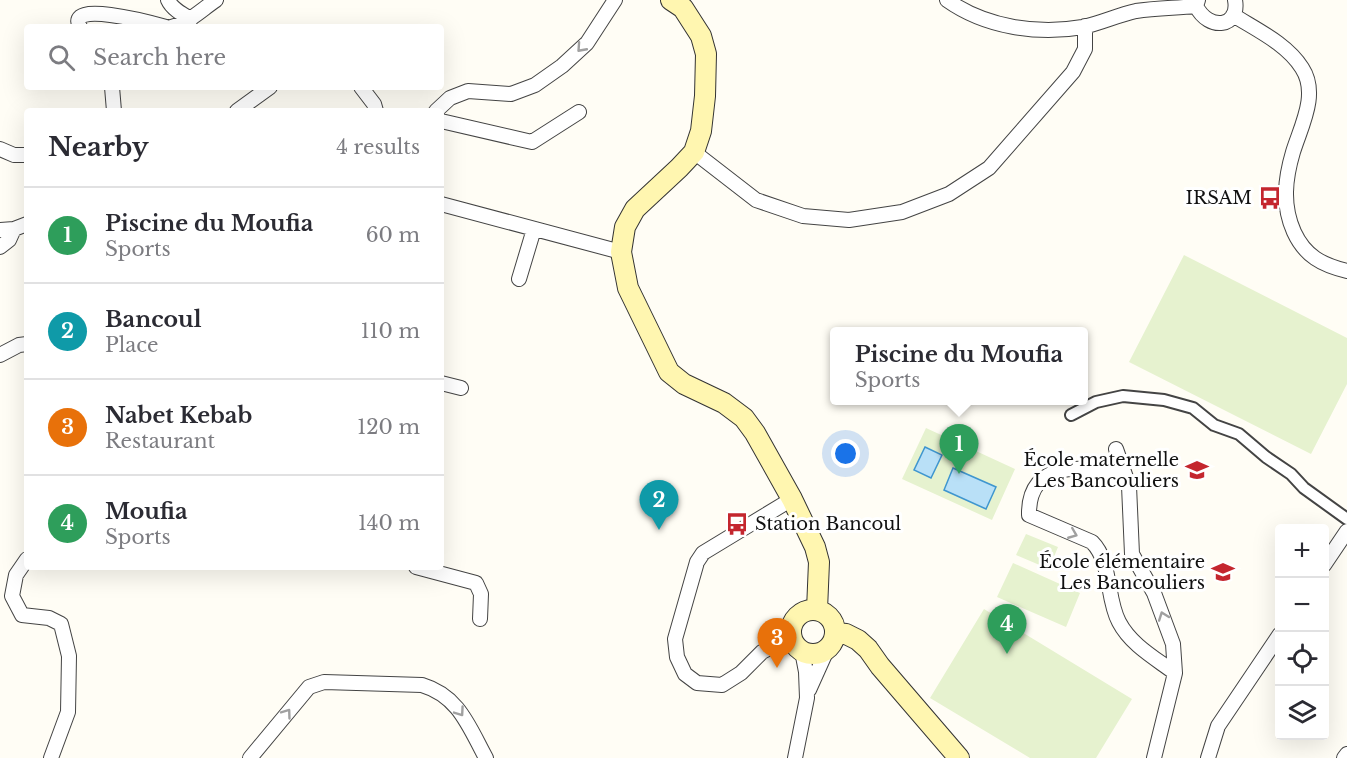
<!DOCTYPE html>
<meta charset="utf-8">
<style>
body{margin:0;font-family:"Libre Baskerville",serif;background:#f7f7f7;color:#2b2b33}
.controls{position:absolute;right:18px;bottom:18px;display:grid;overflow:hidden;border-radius:6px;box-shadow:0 6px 24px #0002}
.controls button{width:54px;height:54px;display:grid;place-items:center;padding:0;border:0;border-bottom:2px solid #e1e1e2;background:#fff;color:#2b2b33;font:30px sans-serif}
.you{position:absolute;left:846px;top:454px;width:21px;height:21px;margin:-15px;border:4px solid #fff;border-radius:50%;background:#1a73e8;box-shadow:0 0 0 9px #1a73e833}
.badge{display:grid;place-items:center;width:39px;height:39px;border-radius:50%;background:#0f766e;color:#fff;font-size:20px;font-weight:700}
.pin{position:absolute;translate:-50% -50px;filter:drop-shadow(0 2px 3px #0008)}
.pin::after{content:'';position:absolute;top:32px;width:21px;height:18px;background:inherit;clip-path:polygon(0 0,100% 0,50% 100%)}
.popup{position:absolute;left:830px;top:327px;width:258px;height:78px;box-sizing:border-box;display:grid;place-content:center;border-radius:6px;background:#fff;filter:drop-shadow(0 2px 4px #0005);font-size:20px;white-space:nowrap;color:#7c7c81}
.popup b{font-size:22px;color:#2b2b33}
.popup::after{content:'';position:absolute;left:50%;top:100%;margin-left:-12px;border:12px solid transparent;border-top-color:#fff}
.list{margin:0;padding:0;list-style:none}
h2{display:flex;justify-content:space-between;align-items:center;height:78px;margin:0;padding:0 24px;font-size:26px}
h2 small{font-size:20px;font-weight:400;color:#7c7c81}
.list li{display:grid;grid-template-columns:39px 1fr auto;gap:18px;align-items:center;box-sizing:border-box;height:96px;padding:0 24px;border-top:2px solid #e1e1e2}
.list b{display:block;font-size:22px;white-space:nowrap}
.list p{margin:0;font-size:20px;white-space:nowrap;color:#7c7c81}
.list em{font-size:20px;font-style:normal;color:#7c7c81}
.icon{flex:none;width:33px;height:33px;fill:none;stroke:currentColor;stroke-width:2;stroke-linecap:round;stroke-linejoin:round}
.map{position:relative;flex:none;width:1347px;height:758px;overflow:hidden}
.search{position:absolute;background:#fff;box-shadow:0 6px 24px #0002;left:24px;top:24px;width:420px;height:66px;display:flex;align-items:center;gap:15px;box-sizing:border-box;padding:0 21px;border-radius:6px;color:#7c7c81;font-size:22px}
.panel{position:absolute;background:#fff;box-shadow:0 6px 24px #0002;left:24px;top:108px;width:420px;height:462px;border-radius:6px}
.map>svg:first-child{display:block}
.pitch{fill:#e6f2cf}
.water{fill:#b9e0f7;stroke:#3f96cf;stroke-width:1.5}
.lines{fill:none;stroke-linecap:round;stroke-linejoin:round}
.pedestrian-casing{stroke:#444;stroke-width:14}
.minor-casing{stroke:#444;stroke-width:16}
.secondary-casing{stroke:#333;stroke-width:22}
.pedestrian{stroke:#fff;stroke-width:10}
.minor{stroke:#fff;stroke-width:14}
.secondary{stroke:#fff6b0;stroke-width:20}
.oneway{stroke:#a0a0a0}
.labels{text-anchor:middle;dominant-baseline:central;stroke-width:6;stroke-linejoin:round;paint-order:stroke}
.poi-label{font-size:18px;fill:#111;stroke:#fff;text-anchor:end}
</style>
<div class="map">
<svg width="1347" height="758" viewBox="0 0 1347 758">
<rect width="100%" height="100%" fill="#fffdf5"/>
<path class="pitch" d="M 1184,255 L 1347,338 L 1347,384 L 1311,454 L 1129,362 Z
M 926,428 L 1015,469 L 992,520 L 902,479 Z
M 1026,534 L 1058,547 L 1049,569 L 1016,555 Z
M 1013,563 L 1080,593 L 1066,627 L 997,597 Z
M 984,609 L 1132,699 L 1096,758 L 1030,758 L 930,698 Z"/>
<path class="water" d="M 925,447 L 942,455 L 931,478 L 914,470 Z
M 953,468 L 996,487 L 986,509 L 944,490 Z"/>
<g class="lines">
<g class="pedestrian-casing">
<path id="pedestrian" d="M 1071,415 L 1096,402 L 1123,396 L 1164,400 L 1193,408 L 1214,425 L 1239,434 L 1266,457 L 1291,474 L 1304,488 L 1347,519"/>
</g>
<g class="minor-casing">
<path id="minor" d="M 168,0 C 172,9 182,14 191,19
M 947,0 C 985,27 1037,35 1083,27 C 1101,23 1118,15 1136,11 C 1156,8 1176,8 1196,6
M 1198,0 L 1196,6 C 1209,32 1240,27 1235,0
M 1233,15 C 1257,30 1287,44 1302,68 C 1319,94 1301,126 1293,152 C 1285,179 1282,205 1294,232 C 1305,256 1322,265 1347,271
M 80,27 C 65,0 148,22 166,27
M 171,27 C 189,23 201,10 216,0
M 112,87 L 114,111
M 361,87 L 374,104 L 376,111
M 237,111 L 270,87
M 436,111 L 450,98 L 468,91 L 511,94 L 535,85 L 562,66 L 587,43 L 615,0
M 441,121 L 532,142 L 579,112
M 0,149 L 14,155 L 27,155
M 694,152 L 756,200 L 803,216 L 849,220 L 902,212 L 949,194 L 989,168 L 1073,72 L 1085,49 L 1085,26
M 441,204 L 621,252
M 0,230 L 14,229 L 27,224
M 0,247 L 9,240 L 14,229
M 519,279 L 534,229
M 0,355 L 19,345 L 27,344
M 441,383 L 461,388
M 1116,449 L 1129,486 L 1132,554 L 1154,593 L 1173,644 L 1175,673 L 1154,758
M 1125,475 C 1086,466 1028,458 1029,515 L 1092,542 C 1112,562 1106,598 1119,622 C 1131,645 1155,658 1175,673
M 27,559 L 16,575 L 12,596 L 22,615 L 49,618 L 61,624 L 69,656 L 68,712 L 51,758
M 1324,565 L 1347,531
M 416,567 L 476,583 L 481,594 L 480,619
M 791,636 L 762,652 L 741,673 L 722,685 L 697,683 L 685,674 L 677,657 L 675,639 L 697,562 L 703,553 L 792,499
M 809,690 L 827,650
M 250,758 L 309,687 L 324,682 L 422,685 C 459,696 469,727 486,758
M 795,758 L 807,698 L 806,672 L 802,651
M 1208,758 L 1218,726 L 1280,634
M 1344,758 L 1347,754"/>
</g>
<g class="secondary-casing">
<path id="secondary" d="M 671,0 L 683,8 L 701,36 L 706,54 L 705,96 L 701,131 L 694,152 L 679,168 L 635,209 L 625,227 L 621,252 L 628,288 L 669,372 L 684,384 L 724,403 L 744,418 L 755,433 L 792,499 L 815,547 L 819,562 L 817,610
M791 632a22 22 0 1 1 44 0a22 22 0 1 1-44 0Z
M 836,633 L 846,634 L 858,640 L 868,649 L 880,666 L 959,758"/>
</g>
<use href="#pedestrian" class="pedestrian"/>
<use href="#minor" class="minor"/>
<use href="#secondary" class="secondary"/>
</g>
<defs><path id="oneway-chevron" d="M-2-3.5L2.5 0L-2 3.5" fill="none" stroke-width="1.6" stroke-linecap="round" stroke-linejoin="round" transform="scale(1.5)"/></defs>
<g class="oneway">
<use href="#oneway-chevron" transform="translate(581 48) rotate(132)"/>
<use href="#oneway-chevron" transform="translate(1073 534) rotate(22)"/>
<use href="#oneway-chevron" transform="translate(1163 616) rotate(-110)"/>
<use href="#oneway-chevron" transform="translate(460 712) rotate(55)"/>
<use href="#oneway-chevron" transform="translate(287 713) rotate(-54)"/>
</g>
<defs>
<g id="bus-bare" transform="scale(1.8)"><path d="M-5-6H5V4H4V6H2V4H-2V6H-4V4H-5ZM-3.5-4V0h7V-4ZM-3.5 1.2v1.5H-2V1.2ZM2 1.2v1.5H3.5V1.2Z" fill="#c4262e" stroke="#fff" stroke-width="2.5" paint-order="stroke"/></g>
<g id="school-bare" transform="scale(1.8)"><path d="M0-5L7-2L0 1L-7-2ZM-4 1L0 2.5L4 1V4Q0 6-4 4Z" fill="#c4262e" stroke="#fff" stroke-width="2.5" paint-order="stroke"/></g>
</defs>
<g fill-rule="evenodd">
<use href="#bus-bare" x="1270" y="198"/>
<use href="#school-bare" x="1197" y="470"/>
<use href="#bus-bare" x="737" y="524"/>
<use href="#school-bare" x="1223" y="572"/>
</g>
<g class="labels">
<g class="poi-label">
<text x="1252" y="198">IRSAM</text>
<text x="1179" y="460">École maternelle<tspan x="1179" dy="21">Les Bancouliers</tspan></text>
<text x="755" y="524" text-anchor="start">Station Bancoul</text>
<text x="1205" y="562">École élémentaire<tspan x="1205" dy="21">Les Bancouliers</tspan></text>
</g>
</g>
</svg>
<div class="controls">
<button>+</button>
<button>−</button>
<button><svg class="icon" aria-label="locate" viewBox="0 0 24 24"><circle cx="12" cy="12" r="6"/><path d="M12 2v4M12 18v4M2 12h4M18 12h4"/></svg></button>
<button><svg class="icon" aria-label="layers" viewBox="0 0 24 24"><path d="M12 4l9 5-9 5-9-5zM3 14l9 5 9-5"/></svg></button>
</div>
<div class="you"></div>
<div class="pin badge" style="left:959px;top:474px;background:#2e9e5b">1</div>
<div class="popup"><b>Piscine du Moufia</b>Sports</div>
<div class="pin badge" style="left:659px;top:530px;background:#0f9aa8">2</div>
<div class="pin badge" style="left:777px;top:668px;background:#e8710a">3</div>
<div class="pin badge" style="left:1007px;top:654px;background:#2e9e5b">4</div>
<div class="search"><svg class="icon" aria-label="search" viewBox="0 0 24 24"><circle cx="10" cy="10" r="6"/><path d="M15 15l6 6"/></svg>Search here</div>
<section class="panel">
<h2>Nearby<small>4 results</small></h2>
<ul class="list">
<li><span class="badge" style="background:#2e9e5b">1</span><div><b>Piscine du Moufia</b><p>Sports</p></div><em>60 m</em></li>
<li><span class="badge" style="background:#0f9aa8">2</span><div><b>Bancoul</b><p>Place</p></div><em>110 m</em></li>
<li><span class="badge" style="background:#e8710a">3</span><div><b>Nabet Kebab</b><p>Restaurant</p></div><em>120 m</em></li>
<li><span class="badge" style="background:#2e9e5b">4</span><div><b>Moufia</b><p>Sports</p></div><em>140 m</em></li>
</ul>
</section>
</div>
